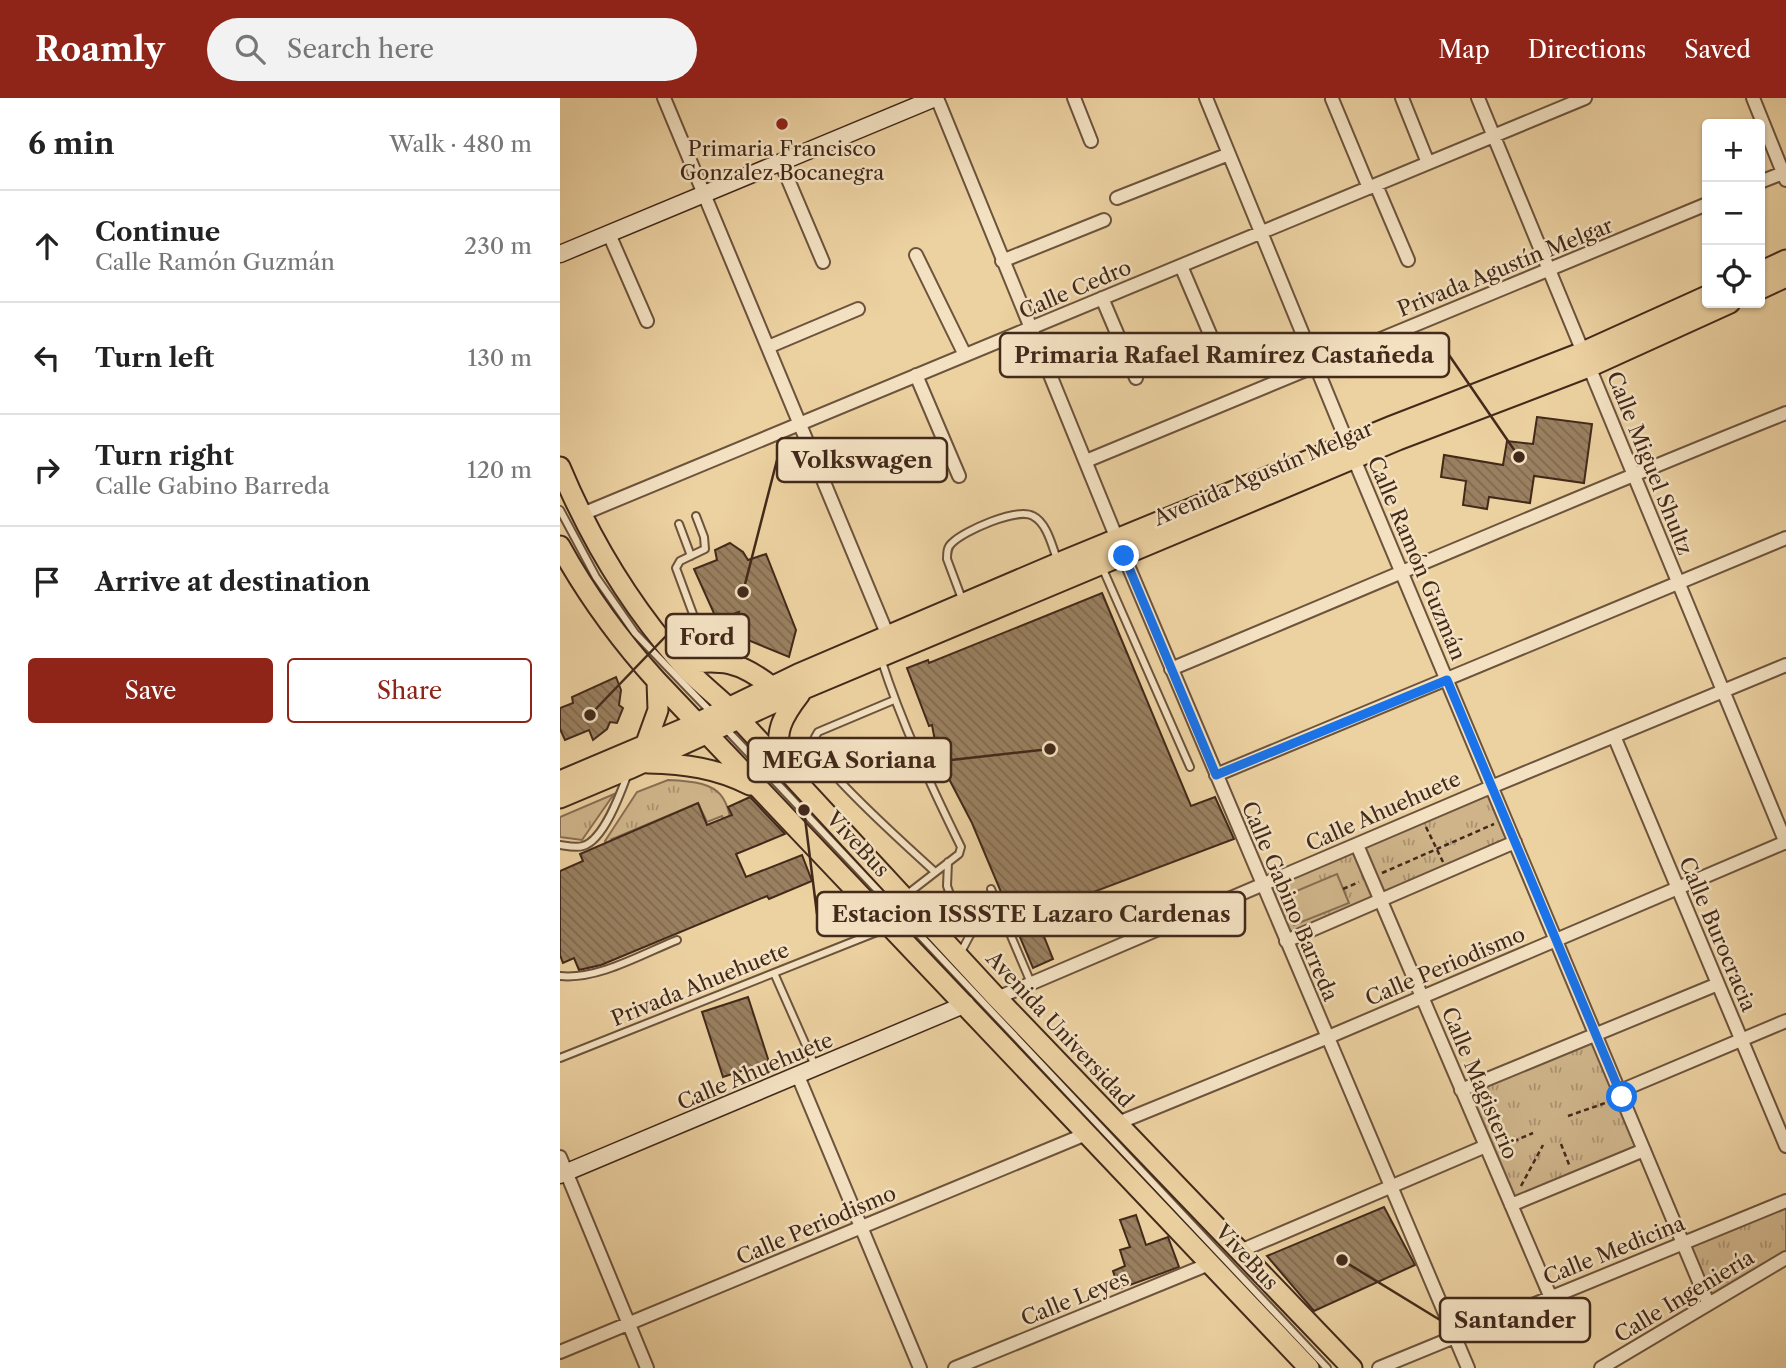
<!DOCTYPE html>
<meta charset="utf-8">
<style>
body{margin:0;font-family:"Libre Caslon Text",serif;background:#f2f2f2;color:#222}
.controls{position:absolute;right:21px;top:21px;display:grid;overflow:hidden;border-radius:7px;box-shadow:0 2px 5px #0004}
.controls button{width:63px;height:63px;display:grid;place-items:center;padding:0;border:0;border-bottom:2px solid #e0e0e0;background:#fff;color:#222;font:35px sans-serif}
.stop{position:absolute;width:21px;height:21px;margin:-16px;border:5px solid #1a73e8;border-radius:50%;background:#fff}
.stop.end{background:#1a73e8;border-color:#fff;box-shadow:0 2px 7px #0008}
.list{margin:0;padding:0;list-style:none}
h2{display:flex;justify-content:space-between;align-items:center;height:91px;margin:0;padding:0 28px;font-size:30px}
h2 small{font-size:23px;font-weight:400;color:#767676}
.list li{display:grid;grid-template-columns:46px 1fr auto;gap:21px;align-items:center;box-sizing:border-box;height:112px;padding:0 28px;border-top:2px solid #e0e0e0}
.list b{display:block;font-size:26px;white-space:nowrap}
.list p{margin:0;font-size:23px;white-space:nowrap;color:#767676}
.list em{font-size:23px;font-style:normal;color:#767676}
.actions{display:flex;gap:14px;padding:21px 28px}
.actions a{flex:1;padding:16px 0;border:2px solid #8f2418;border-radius:7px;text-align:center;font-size:24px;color:#8f2418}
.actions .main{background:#8f2418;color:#fff}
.icon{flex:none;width:38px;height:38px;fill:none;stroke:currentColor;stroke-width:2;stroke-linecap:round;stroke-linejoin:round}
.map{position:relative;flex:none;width:1226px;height:1270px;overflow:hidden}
header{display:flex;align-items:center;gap:42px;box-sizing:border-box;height:98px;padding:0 35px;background:#8f2418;color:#fff}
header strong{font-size:33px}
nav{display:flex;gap:38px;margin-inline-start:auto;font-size:24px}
.search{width:490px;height:63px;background:#f2f2f2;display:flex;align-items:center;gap:18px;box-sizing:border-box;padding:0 24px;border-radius:38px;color:#767676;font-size:26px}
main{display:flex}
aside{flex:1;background:#fff}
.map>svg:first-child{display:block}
.park{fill:url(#park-tufts);stroke:#886e52;stroke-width:2}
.pitch{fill:#cfb48a;stroke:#886e52;stroke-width:2}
.building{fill:url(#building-back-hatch);stroke:#42291a;stroke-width:2}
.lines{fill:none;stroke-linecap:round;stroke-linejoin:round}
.lane-casing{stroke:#6c533c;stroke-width:10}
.street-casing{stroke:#6c533c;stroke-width:16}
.secondary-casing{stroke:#42291a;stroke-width:19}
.primary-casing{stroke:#42291a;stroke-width:23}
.path{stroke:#42291a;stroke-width:2.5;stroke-dasharray:5 3.5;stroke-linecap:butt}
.lane{stroke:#f3e1c2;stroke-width:6}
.street{stroke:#f3e1c2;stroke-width:12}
.secondary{stroke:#f3e1c2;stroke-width:16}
.primary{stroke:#ecd1a1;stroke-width:19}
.route{stroke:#1a73e8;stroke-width:9}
.poi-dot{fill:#8f2418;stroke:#f3e1c2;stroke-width:2.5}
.labels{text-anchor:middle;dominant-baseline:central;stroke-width:5;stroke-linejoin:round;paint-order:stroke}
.poi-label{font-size:21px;fill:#42291a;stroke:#f3e1c2}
.street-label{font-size:21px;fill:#42291a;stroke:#f3e1c2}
.leader{fill:none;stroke:#42291a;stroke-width:2.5}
.callout-dot{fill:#42291a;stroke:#f3e1c2;stroke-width:2.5}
.callout{fill:#f3e1c2;stroke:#42291a;stroke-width:2.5}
.callout-label{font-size:23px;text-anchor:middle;font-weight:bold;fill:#42291a}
</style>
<header>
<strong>Roamly</strong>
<div class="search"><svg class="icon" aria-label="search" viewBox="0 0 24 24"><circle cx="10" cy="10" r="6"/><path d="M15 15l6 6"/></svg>Search here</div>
<nav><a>Map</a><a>Directions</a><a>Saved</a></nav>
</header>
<main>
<aside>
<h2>6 min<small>Walk · 480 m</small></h2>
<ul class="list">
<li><svg class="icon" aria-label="ahead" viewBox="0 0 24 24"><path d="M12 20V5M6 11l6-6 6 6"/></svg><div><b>Continue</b><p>Calle Ramón Guzmán</p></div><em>230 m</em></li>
<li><svg class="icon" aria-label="left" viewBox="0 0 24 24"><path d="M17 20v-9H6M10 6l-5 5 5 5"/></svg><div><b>Turn left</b></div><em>130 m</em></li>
<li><svg class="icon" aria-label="right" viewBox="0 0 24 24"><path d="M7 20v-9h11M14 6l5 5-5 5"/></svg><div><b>Turn right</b><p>Calle Gabino Barreda</p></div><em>120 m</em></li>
<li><svg class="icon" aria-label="arrive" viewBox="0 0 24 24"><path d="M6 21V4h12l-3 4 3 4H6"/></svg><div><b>Arrive at destination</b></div></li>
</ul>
<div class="actions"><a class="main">Save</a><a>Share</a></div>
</aside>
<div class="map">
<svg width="1226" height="1270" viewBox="0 0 1226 1270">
<defs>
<pattern id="park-tufts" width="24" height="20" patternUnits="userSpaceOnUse" patternTransform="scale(1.75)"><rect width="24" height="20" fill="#cfb48a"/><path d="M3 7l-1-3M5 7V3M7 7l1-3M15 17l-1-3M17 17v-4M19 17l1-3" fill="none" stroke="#aa9270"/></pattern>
<pattern id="building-back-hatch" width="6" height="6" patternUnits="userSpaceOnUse" patternTransform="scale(1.75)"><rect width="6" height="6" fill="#9a8060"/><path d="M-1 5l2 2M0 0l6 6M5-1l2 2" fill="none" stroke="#7f694e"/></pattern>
</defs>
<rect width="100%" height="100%" fill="#ecd1a1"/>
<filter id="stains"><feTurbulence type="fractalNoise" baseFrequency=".00286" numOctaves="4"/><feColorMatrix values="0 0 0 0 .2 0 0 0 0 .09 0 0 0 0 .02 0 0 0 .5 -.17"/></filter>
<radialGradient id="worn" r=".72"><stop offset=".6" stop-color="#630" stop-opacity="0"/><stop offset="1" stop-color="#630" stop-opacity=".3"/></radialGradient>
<path class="park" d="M 108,682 C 166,684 168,697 175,750 L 162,718 L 147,724 L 138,705 L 52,741 L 53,744 L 47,747 L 45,743 L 77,694 Z
M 931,689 L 955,744 L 726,843 L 702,788 Z
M 54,696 L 22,742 L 0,739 L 0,719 Z
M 1036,936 L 1084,1052 L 951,1107 L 901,992 Z
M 1226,1103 L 1226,1160 L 1148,1205 L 1123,1145 Z"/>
<path class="pitch" d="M 777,776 L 789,805 L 734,827 L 722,799 Z"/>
<path class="building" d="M 977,319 L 1032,326 L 1024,385 L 974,378 L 970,405 L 929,399 L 927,411 L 903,407 L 906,383 L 881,379 L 884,357 L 943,367 L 947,343 L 973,346 Z
M 170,445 L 183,454 L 188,462 L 206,456 L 236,532 L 229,559 L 171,535 L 179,514 L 157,522 L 134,471 L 157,462 L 155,452 Z
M 542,495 L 631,708 L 655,699 L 674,741 L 475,816 L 493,861 L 473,870 L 412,725 L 388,679 L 377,654 L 372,627 L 369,628 L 347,570 L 368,562 L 369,565 Z
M 56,579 L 61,592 L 59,607 L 63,610 L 57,625 L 50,624 L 47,631 L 33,642 L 29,632 L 5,642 L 0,631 L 0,610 L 13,605 L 12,599 Z
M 190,699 L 225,736 L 176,756 L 186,779 L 242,757 L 252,783 L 209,801 L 207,798 L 41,867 L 19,872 L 14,860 L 3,865 L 0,857 L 0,773 L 23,763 L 20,756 L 138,705 L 147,727 L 172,717 L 168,709 Z
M 188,899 L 209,964 L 163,979 L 142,914 Z
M 824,1109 L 855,1167 L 754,1213 L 707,1158 Z
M 576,1117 L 586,1147 L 608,1139 L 619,1169 L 559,1191 L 553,1173 L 565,1168 L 560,1152 L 570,1149 L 560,1122 Z"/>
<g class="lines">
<g class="lane-casing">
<path id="lane" d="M 0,412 L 36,479 L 75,535 L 151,614
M 136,418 L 144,439 L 145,451 L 120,463 L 116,470 L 150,562
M 119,426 L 131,458
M 542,469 L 630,669
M 402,501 L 387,461 C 387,455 387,449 392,445 C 404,433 457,409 473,418 C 487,425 492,448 497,461
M 110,547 L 139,532
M 321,561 C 342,626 371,688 401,749 L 399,756 L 346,797
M 334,602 L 258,634 C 255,639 252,643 254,649 C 260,670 353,754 374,773
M 165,630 L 767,1270
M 0,747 C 7,748 16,750 23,748 C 44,742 61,694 68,675
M 388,764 L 387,788 L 391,799 L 402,806 L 422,800
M 431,791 L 471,885
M 400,856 L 410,837 L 428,819
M 214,875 L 256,970
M 0,878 C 38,882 82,856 117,842
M 0,960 L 327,830"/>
</g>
<g class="street-casing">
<path id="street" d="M 104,0 L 328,538
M 377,0 L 564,458 L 908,1270
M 514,0 L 531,43
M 646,0 L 794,361 L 1148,1205
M 842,0 L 868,65
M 918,0 L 1226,745
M 1193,0 L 1226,82
M 772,1 L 809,90
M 221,65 L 263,164
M 1200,84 L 1223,75
M 816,87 L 848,162
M 557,100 L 669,56
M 49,136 L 87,223
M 356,157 L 405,257
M 442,163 L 544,122
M 621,168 L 650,236
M 542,200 L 576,280
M 208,249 L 298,211
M 356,277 L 399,378
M 526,363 L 1147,106
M 20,417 L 1025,0
M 611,571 C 816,486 1020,397 1226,315
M 1054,638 L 1226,1048
M 656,677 L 1226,440
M 797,747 L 991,1200
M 726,843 L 955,744
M 437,900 L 931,689 L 1226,567
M 238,978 L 360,1270
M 901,992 L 1158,886
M 1060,993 L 1226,923
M 558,1025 L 766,940 L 1226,744
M 0,1059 L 87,1270
M 951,1107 L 1084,1052
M 680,1153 L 926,1048
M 0,1254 L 526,1036
M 395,1270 L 649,1166
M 819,1270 L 1226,1103
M 1041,1270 L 1226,1160"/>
</g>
<g class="secondary-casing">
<path id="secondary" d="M 0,156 L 375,0
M 0,1077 L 406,906"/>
</g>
<g class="primary-casing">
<path id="primary" d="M 1200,174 L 1226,162
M 1200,191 L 1226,179
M 0,369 C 30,441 69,506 121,565 C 135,581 152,594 168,609 L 437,900 L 792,1270
M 0,448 C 27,497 59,541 97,583 L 749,1270
M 122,566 C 162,561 179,563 211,588
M 85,648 L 98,612 L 97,583
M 88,665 C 125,666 156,670 190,687
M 219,665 C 216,632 220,622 240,596
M 0,683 L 137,625 L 238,576 L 498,465 L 832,328 L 1023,254 L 1147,198
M 0,700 L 69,671 L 244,591 L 838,342 L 1029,269 L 1170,205"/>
</g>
<path class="path" d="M 866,729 L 883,764
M 822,775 L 934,726
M 783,791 L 799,784
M 1008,1018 L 1051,1003
M 1001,1046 L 1010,1069
M 938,1050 L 973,1035
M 961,1088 L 983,1047"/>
<use href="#lane" class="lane"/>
<use href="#street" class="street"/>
<use href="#secondary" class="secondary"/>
<use href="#primary" class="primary"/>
</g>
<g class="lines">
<path class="route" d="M 564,458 L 656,677 L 887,582 L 1062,999"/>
</g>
<circle class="poi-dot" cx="222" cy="26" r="7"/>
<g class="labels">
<g class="poi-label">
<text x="222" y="50">Primaria Francisco<tspan x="222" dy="24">Gonzalez Bocanegra</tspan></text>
</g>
<g class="street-label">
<text transform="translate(945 169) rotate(-22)">Privada Agustín Melgar</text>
<text transform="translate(515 191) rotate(-23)">Calle Cedro</text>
<text transform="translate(1090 365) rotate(68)">Calle Miguel Shultz</text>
<text transform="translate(703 375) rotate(-23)">Avenida Agustín Melgar</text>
<text transform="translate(857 460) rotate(67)">Calle Ramón Guzmán</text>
<text transform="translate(823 713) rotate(-24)">Calle Ahuehuete</text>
<text transform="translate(298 746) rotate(47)">ViveBus</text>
<text transform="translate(730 803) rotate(67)">Calle Gabino Barreda</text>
<text transform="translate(1158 836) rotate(67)">Calle Burocracia</text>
<text transform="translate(885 868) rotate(-23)">Calle Periodismo</text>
<text transform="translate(140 886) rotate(-22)">Privada Ahuehuete</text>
<text transform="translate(500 931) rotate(47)">Avenida Universidad</text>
<text transform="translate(195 973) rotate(-23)">Calle Ahuehuete</text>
<text transform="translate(920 985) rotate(67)">Calle Magisterio</text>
<text transform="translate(256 1127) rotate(-23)">Calle Periodismo</text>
<text transform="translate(1054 1152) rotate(-22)">Calle Medicina</text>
<text transform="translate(687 1159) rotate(47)">ViveBus</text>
<text transform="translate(1124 1198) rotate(-31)">Calle Ingeniería</text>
<text transform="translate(515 1200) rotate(-22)">Calle Leyes</text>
</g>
</g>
<path class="leader" d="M959 359L889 257M183 494L217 362M30 617L106 538M490 651L391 662M244 712L257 816M782 1162L880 1222"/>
<g class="callout-dot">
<circle cx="959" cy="359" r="7"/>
<circle cx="183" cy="494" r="7"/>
<circle cx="30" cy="617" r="7"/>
<circle cx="490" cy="651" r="7"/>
<circle cx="244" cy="712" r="7"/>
<circle cx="782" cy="1162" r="7"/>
</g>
<g class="callout">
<rect x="440" y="235" width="449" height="44" rx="7"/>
<rect x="217" y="340" width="170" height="44" rx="7"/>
<rect x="106" y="516" width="83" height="44" rx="7"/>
<rect x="188" y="640" width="203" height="44" rx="7"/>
<rect x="257" y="794" width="428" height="44" rx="7"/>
<rect x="880" y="1200" width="150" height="44" rx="7"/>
</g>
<g class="callout-label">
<text x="664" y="265">Primaria Rafael Ramírez Castañeda</text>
<text x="302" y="370">Volkswagen</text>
<text x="147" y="547">Ford</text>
<text x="289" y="670">MEGA Soriana</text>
<text x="471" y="824">Estacion ISSSTE Lazaro Cardenas</text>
<text x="955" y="1230">Santander</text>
</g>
<rect width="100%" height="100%" filter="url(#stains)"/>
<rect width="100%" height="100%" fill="url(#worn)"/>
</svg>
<div class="controls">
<button>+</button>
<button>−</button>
<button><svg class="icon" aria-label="locate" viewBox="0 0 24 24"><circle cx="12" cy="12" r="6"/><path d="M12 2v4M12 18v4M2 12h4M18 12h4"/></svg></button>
</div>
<div class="stop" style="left:1062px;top:999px"></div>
<div class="stop end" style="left:564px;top:458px"></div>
</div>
</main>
